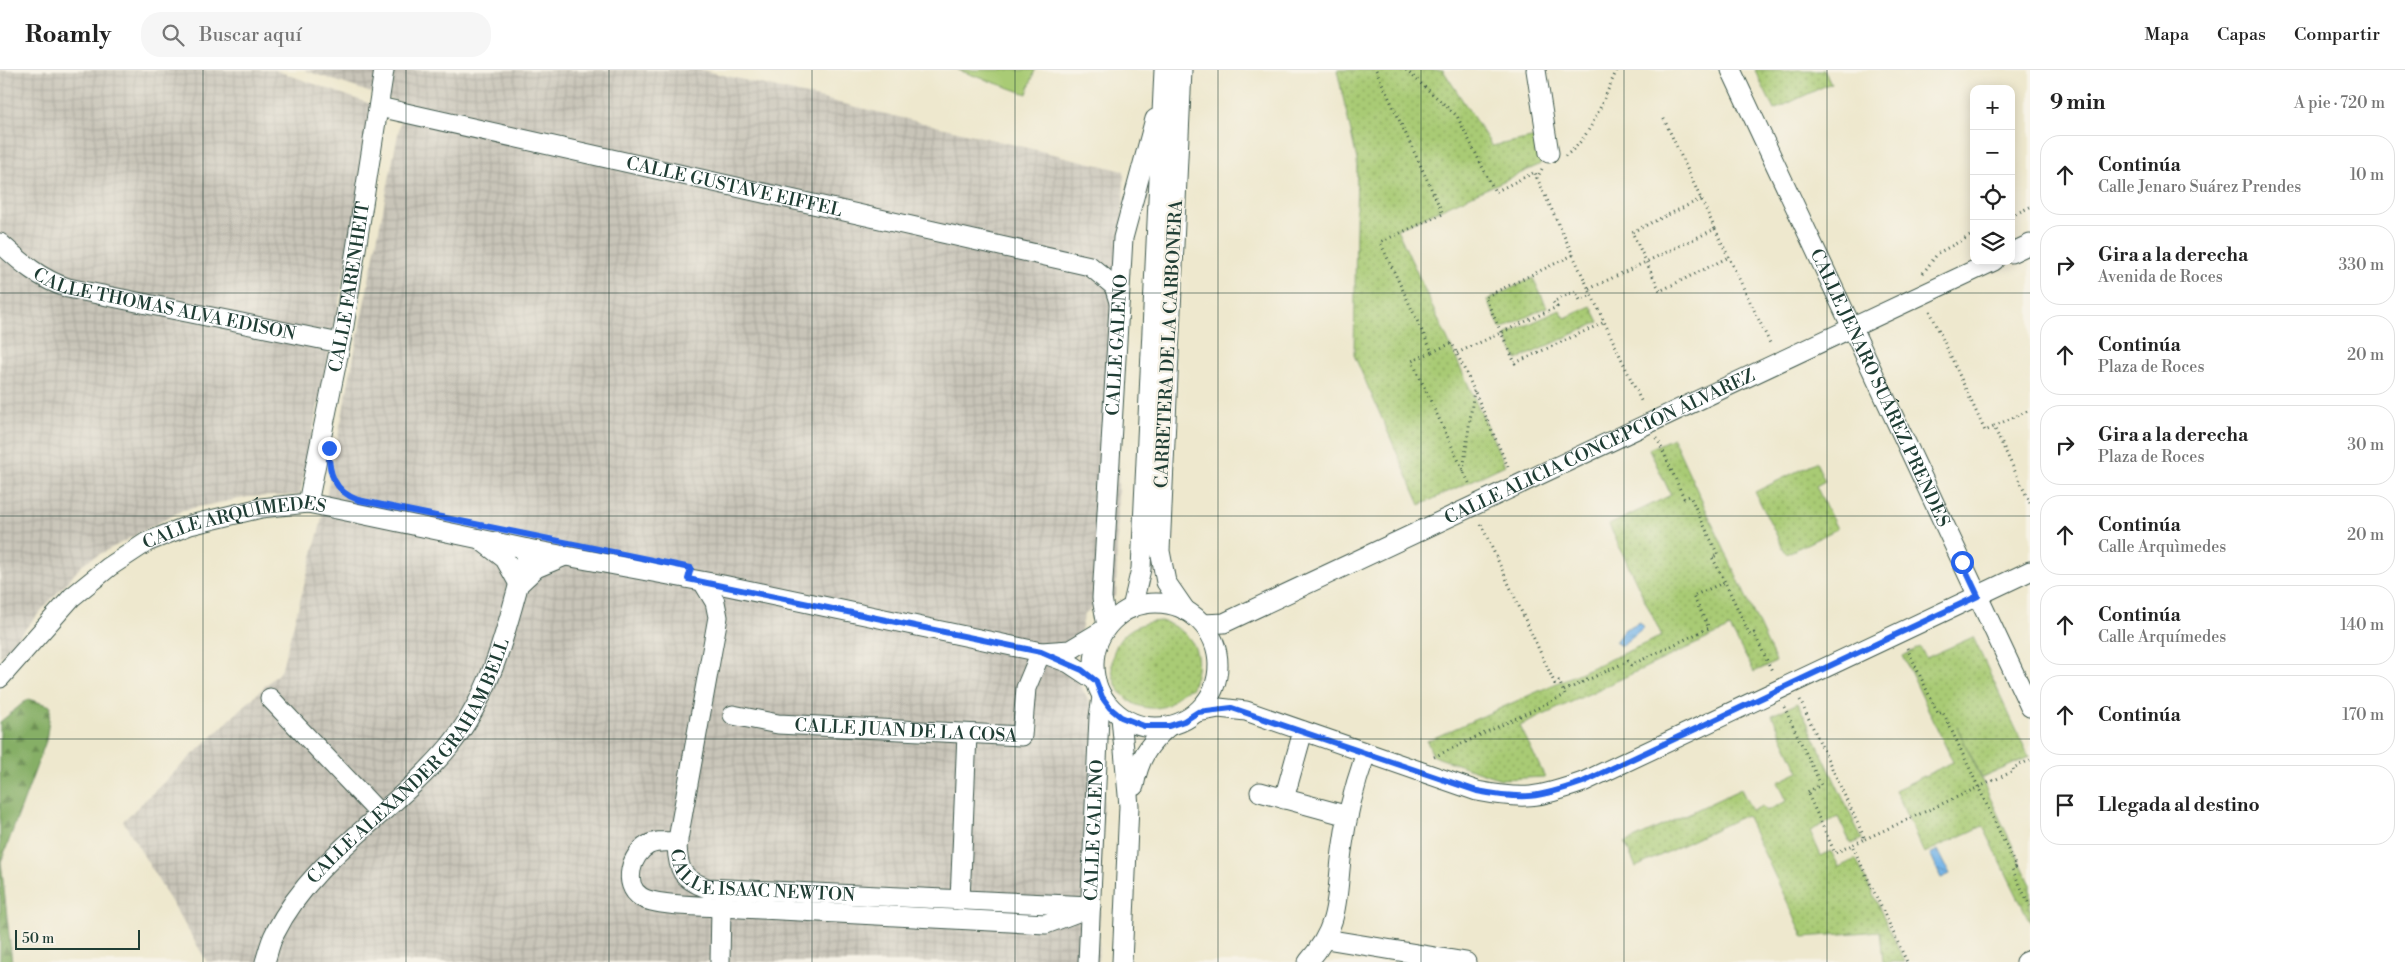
<!DOCTYPE html>
<html lang="es">
<meta charset="utf-8">
<style>
body{margin:0;font-family:"Libre Bodoni",serif;background:#f6f6f6;color:#222}
.controls{position:absolute;right:15px;top:15px;display:grid;overflow:hidden;border-radius:10px;box-shadow:0 2px 12px #0003}
.controls button{width:45px;height:45px;display:grid;place-items:center;padding:0;border:0;border-bottom:1px solid #e0e0e0;background:#fff;color:#222;font:25px sans-serif}
.scale{position:absolute;left:15px;bottom:12px;width:125px;box-sizing:border-box;padding-left:5px;border:2px solid #1f3d34;border-top:0;font-size:14px;line-height:18px;white-space:nowrap;color:#1f3d34;-webkit-text-stroke:4px #f7f3e8;paint-order:stroke}
.stop{position:absolute;width:15px;height:15px;margin:-11px;border:4px solid #2563eb;border-radius:50%;background:#fff}
.stop.end{background:#2563eb;border-color:#fff;box-shadow:0 1px 5px #0008}
.list{margin:0;padding:0;list-style:none}
h2{display:flex;justify-content:space-between;align-items:center;height:65px;margin:0;padding:0 20px;font-size:21px}
h2 small{font-size:16px;font-weight:400;color:#767676}
.list li{display:grid;grid-template-columns:32px 1fr auto;gap:15px;align-items:center;box-sizing:border-box;height:80px;margin:0 10px 10px;padding:0 10px;border:1px solid #e0e0e0;border-radius:20px}
.list b{display:block;font-size:19px;white-space:nowrap}
.list p{margin:0;font-size:16px;white-space:nowrap;color:#767676}
.list em{font-size:16px;font-style:normal;color:#767676}
.icon{flex:none;width:28px;height:28px;fill:none;stroke:currentColor;stroke-width:2;stroke-linecap:round;stroke-linejoin:round}
.map{position:relative;flex:none;width:2030px;height:892px;overflow:hidden}
header{display:flex;align-items:center;gap:30px;box-sizing:border-box;height:70px;padding:0 25px;background:#fff;border-bottom:1px solid #e0e0e0}
header strong{font-size:24px}
nav{display:flex;gap:28px;margin-inline-start:auto;font-size:18px}
.search{width:350px;height:45px;background:#f6f6f6;display:flex;align-items:center;gap:12px;box-sizing:border-box;padding:0 18px;border-radius:20px;color:#767676;font-size:19px}
main{display:flex}
aside{flex:1;background:#fff}
.map>svg:first-child{display:block}
.industrial{fill:url(#industrial-grid)}
.grass{fill:url(#grass-dots);stroke:#648454}
.forest{fill:url(#forest-firs);stroke:#52764d}
.pitch{fill:#a9cb74;stroke:#648454}
.water{fill:url(#water-ripples);stroke:#4a788e}
.lines{fill:none;stroke-linecap:round;stroke-linejoin:round}
.minor-casing{stroke:#3e574b;stroke-width:21}
.path{stroke:#3e574b;stroke-width:3;stroke-dasharray:1 4;stroke-linecap:butt}
.minor{stroke:#fff;stroke-width:19}
.route{stroke:#2563eb;stroke-width:6}
.grid{fill:none;stroke:#1f3d34;stroke-width:1;stroke-opacity:0.55}
.labels{text-anchor:middle;dominant-baseline:central;stroke-width:5;stroke-linejoin:round;paint-order:stroke}
.street-label{font-size:18px;fill:#1f3d34;stroke:#f7f3e8}
</style>
<header>
<strong>Roamly</strong>
<div class="search"><svg class="icon" aria-label="search" viewBox="0 0 24 24"><circle cx="10" cy="10" r="6"/><path d="M15 15l6 6"/></svg>Buscar aquí</div>
<nav><a>Mapa</a><a>Capas</a><a>Compartir</a></nav>
</header>
<main>
<div class="map">
<svg width="2030" height="892" viewBox="0 0 2030 892">
<defs>
<pattern id="industrial-grid" width="8" height="8" patternUnits="userSpaceOnUse" patternTransform="scale(1.25)"><rect width="8" height="8" fill="#c8c4b8"/><path d="M0 4h8M4 0v8" fill="none" stroke="#aba99f"/></pattern>
<pattern id="grass-dots" width="8" height="8" patternUnits="userSpaceOnUse" patternTransform="scale(1.25)"><rect width="8" height="8" fill="#a9cb74"/><path d="M2 2h.1M6 6h.1" fill="none" stroke="#89a660" stroke-width="1.8" stroke-linecap="round"/></pattern>
<pattern id="forest-firs" width="22" height="20" patternUnits="userSpaceOnUse" patternTransform="scale(1.25)"><rect width="22" height="20" fill="#86af66"/><path d="M5 1l3.5 6h-7zM16 11l3.5 6h-7z" fill="#6d9055"/></pattern>
<pattern id="water-ripples" width="26" height="14" patternUnits="userSpaceOnUse" patternTransform="scale(1.25)"><rect width="26" height="14" fill="#74b4e8"/><path d="M2 4q2-2 4 0t4 0M15 11q2-2 4 0t4 0" fill="none" stroke="#5f94bd"/></pattern>
</defs>
<rect width="100%" height="100%" fill="#f7f3e8"/>
<filter id="ink" filterUnits="userSpaceOnUse"><feTurbulence type="fractalNoise" baseFrequency=".02" numOctaves="2"/><feDisplacementMap in="SourceGraphic" scale="10" xChannelSelector="R" yChannelSelector="G"/><feConvolveMatrix kernelMatrix="1 2 1 2 8 2 1 2 1" color-interpolation-filters="sRGB"/></filter>
<filter id="wash" filterUnits="userSpaceOnUse"><feTurbulence type="fractalNoise" baseFrequency=".0096" numOctaves="4" result="noise"/><feDisplacementMap in="SourceGraphic" scale="20" xChannelSelector="R" yChannelSelector="G"/><feGaussianBlur stdDeviation="1.12" result="paint"/><feColorMatrix in="noise" values="0 0 0 0 0 0 0 0 0 0 0 0 0 0 0 0 0 1.4 0 .05"/><feComposite in="paint" operator="in"/></filter>
<g filter="url(#wash)">
<rect width="100%" height="100%" fill="#eee8ce"/>
<path class="industrial" d="M 0,0 L 275,0 L 379,37 L 300,425 L 249,427 L 183,440 L 85,492 L 0,587 Z
M 304,0 L 702,0 L 1124,101 L 1116,526 L 1085,543 L 1075,587 L 1076,609 L 1106,658 L 1098,892 L 207,892 L 123,751 L 281,601 L 320,457 L 404,34 Z"/>
<path class="grass" d="M 1337,0 L 1443,0 L 1492,76 L 1546,65 L 1549,83 L 1539,95 L 1397,159 L 1505,395 L 1420,435 L 1354,285 L 1357,90 Z
M 1755,0 L 1824,0 L 1831,13 L 1774,40 Z
M 1533,208 L 1547,237 L 1501,259 L 1487,230 Z
M 1591,236 L 1599,252 L 1517,290 L 1505,265 L 1560,240 L 1565,248 Z
M 1673,368 L 1776,592 L 1754,602 L 1730,558 L 1520,656 L 1545,707 L 1501,709 L 1433,686 L 1427,671 L 1662,566 L 1609,455 L 1671,425 L 1649,379 Z
M 1816,392 L 1825,411 L 1816,416 L 1837,459 L 1786,484 L 1755,422 Z
M 1161,551 C 1195,562 1206,586 1191,619 C 1173,622 1178,636 1156,638 C 1103,642 1090,554 1161,551 Z
M 1973,567 L 2029,687 L 1982,708 L 1957,657 L 2030,813 L 2030,852 L 1983,756 L 1924,783 L 1895,720 L 1953,692 L 1903,586 L 1920,577 L 1926,588 Z
M 1798,633 L 1862,769 L 1851,774 L 1838,747 L 1810,761 L 1821,786 L 1831,781 L 1839,797 L 1856,789 L 1905,892 L 1883,892 L 1880,861 L 1804,867 L 1746,745 L 1636,797 L 1625,773 L 1741,719 L 1752,741 L 1762,736 L 1766,741 L 1787,731 L 1778,712 L 1799,702 L 1772,645 Z"/>
<path class="forest" d="M 28,629 L 51,636 L 46,671 L 1,792 L 12,892 L 0,892 L 0,652 Z"/>
<path class="pitch" d="M 958,0 L 1035,0 L 1027,24 Z"/>
<path class="water" d="M 1640,552 L 1644,557 L 1621,576 L 1615,572 L 1625,559 Z
M 1938,780 L 1950,804 L 1941,808 L 1930,784 Z"/>
</g>
<g filter="url(#ink)">
<g class="lines">
<g class="minor-casing">
<g id="minor">
<path d="M 1182,0 L 1160,481 L 1166,512 L 1186,541"/>
<path d="M 1536,0 L 1549,83"/>
<path id="s1" d="M 1731,0 L 2030,637"/>
<path id="s2" d="M 379,37 L 1090,196 L 1114,216 L 1119,232"/>
<path id="s3" d="M 0,173 C 22,193 40,209 68,218 L 340,273"/>
<path d="M 2011,183 L 2030,174"/>
<path id="s4" d="M 308,433 L 344,256 L 384,0"/>
<path d="M 483,472 L 505,489 L 519,514"/>
<path id="s5" d="M 703,512 L 715,532 L 718,547 L 677,775 C 678,800 682,809 707,818 L 1091,836"/>
<path d="M 519,514 L 536,498 L 565,486"/>
<circle cx="1156" cy="595" r="62"/>
<path d="M 1132,538 L 1141,499 L 1164,0"/>
<path id="s6" d="M 1203,554 L 1224,553 L 1994,191"/>
<path id="s7" d="M 1107,556 L 1102,528 L 1123,168 L 1155,49"/>
<path d="M 1045,584 L 1069,593 L 1096,611"/>
<path id="s8" d="M 0,608 L 72,527 L 109,497 L 147,472 L 190,455 L 261,438 L 308,433 L 528,479 L 723,515 L 1041,582 L 1070,580 L 1105,559"/>
<path d="M 270,628 L 380,744"/>
<path d="M 1198,642 L 1219,638 L 1246,641 L 1477,721 C 1524,730 1538,728 1583,712 L 2030,501"/>
<path id="s9" d="M 733,645 L 778,654 L 1022,666 L 1026,618 L 1041,582"/>
<path d="M 1121,647 L 1129,736 L 1122,892"/>
<path d="M 1134,716 C 1139,689 1148,674 1169,656"/>
<path d="M 1260,722 L 1348,746"/>
<path d="M 1284,729 L 1303,661"/>
<path d="M 678,772 C 667,772 657,770 648,775 C 631,784 622,815 641,827 C 655,836 703,836 721,837"/>
<path d="M 960,830 L 967,664"/>
<path d="M 1326,869 L 1466,892"/>
<path id="s10" d="M 265,892 C 268,883 270,872 275,863 C 313,787 394,742 448,678 C 495,621 509,548 528,479"/>
<path d="M 720,892 L 721,837 L 1046,854 L 1083,840"/>
<path id="s11" d="M 1088,892 L 1099,647 L 1102,627"/>
<path d="M 1308,892 C 1341,855 1336,827 1342,781 C 1346,748 1355,714 1366,683"/>
<path d="M 2025,892 L 2030,890"/>
</g>
</g>
<path class="path" d="M 1376,0 L 1443,144 L 1380,172 L 1432,282 L 1412,291 L 1470,415
M 1406,0 L 1457,46 L 1495,122 L 1535,102 L 1537,108
M 1565,86 C 1592,68 1603,28 1617,0
M 1542,99 L 1537,108 L 1642,333
M 1701,129 L 1632,162 L 1660,221 L 1729,187
M 2011,146 L 2030,137
M 1715,159 L 1770,273
M 1573,185 L 1485,227 L 1515,293 L 1605,252
M 1923,203 L 1938,183 L 1974,164
M 1589,219 L 1715,159 L 1663,47
M 1930,241 L 1985,361 L 1994,357 L 2030,433
M 1432,282 L 1452,273 L 1474,320
M 1457,283 L 1557,237 L 1553,232 L 1575,221 L 1580,230 L 1592,225
M 1994,356 L 2030,340
M 1657,368 L 1684,428 L 1690,426 L 1718,485 L 1712,487 L 1725,512
M 1463,401 L 1474,320 L 1508,397
M 331,405 L 334,412 L 343,422
M 1907,578 L 1938,644 L 1943,642 L 2016,797 L 2012,799 L 2030,836
M 1564,621 L 1628,591 L 1631,595 L 1709,558 L 1693,526 L 1725,512 L 1750,565 L 1754,563 L 1772,601
M 1800,630 L 1865,769 L 1852,775 L 1907,892
M 1784,637 L 1821,715 L 1807,722 L 1835,783 L 1852,775
M 1434,687 L 1565,625 L 1559,611 L 1555,614 L 1480,452
M 1865,769 L 2014,701 L 2013,698 L 2030,690"/>
<use href="#minor" class="minor"/>
</g>
</g>
<g class="lines" filter="url(#ink)">
<path class="route" d="M 329,378 C 328,403 334,421 358,430 L 691,498 L 688,509 L 1041,582 L 1082,600 L 1096,611 L 1102,627 L 1110,638 L 1121,647 L 1144,656 L 1169,656 L 1184,651 L 1198,642 L 1232,638 L 1477,721 C 1524,730 1538,728 1583,712 L 1978,526 L 1962,492"/>
</g>
<path class="grid" d="M 203,0 L 203,892M 406,0 L 406,892M 609,0 L 609,892M 812,0 L 812,892M 1015,0 L 1015,892M 1218,0 L 1218,892M 1421,0 L 1421,892M 1624,0 L 1624,892M 1827,0 L 1827,892M 0,223 L 2030,223M 0,446 L 2030,446M 0,669 L 2030,669"/>
<g class="labels">
<g class="street-label">
<text stroke="none"><textPath href="#s2" startOffset="364">CALLE GUSTAVE EIFFEL</textPath></text>
<text stroke="none"><textPath href="#s4" startOffset="220">CALLE FARENHEIT</textPath></text>
<text stroke="none"><textPath href="#s3" startOffset="180">CALLE THOMAS ALVA EDISON</textPath></text>
<text transform="translate(1169 274) rotate(-87)">CARRETERA DE LA CARBONERA</text>
<text stroke="none"><textPath href="#s7" startOffset="282">CALLE GALENO</textPath></text>
<text stroke="none"><textPath href="#s1" startOffset="351">CALLE JENARO SUÁREZ PRENDES</textPath></text>
<text stroke="none"><textPath href="#s6" startOffset="436">CALLE ALICIA CONCEPCIÓN ÁLVAREZ</textPath></text>
<text stroke="none"><textPath href="#s8" startOffset="292">CALLE ARQUÍMEDES</textPath></text>
<text stroke="none"><textPath href="#s9" startOffset="174">CALLE JUAN DE LA COSA</textPath></text>
<text stroke="none"><textPath href="#s10" startOffset="251">CALLE ALEXANDER GRAHAM BELL</textPath></text>
<text stroke="none"><textPath href="#s11" startOffset="132">CALLE GALENO</textPath></text>
<text stroke="none"><textPath href="#s5" startOffset="375">CALLE ISAAC NEWTON</textPath></text>
</g>
</g>
</svg>
<div class="controls">
<button>+</button>
<button>−</button>
<button><svg class="icon" aria-label="locate" viewBox="0 0 24 24"><circle cx="12" cy="12" r="6"/><path d="M12 2v4M12 18v4M2 12h4M18 12h4"/></svg></button>
<button><svg class="icon" aria-label="layers" viewBox="0 0 24 24"><path d="M12 4l9 5-9 5-9-5zM3 14l9 5 9-5"/></svg></button>
</div>
<div class="scale">50 m</div>
<div class="stop" style="left:1962px;top:492px"></div>
<div class="stop end" style="left:329px;top:378px"></div>
</div>
<aside>
<h2>9 min<small>A pie · 720 m</small></h2>
<ul class="list">
<li><svg class="icon" aria-label="ahead" viewBox="0 0 24 24"><path d="M12 20V5M6 11l6-6 6 6"/></svg><div><b>Continúa</b><p>Calle Jenaro Suárez Prendes</p></div><em>10 m</em></li>
<li><svg class="icon" aria-label="right" viewBox="0 0 24 24"><path d="M7 20v-9h11M14 6l5 5-5 5"/></svg><div><b>Gira a la derecha</b><p>Avenida de Roces</p></div><em>330 m</em></li>
<li><svg class="icon" aria-label="ahead" viewBox="0 0 24 24"><path d="M12 20V5M6 11l6-6 6 6"/></svg><div><b>Continúa</b><p>Plaza de Roces</p></div><em>20 m</em></li>
<li><svg class="icon" aria-label="right" viewBox="0 0 24 24"><path d="M7 20v-9h11M14 6l5 5-5 5"/></svg><div><b>Gira a la derecha</b><p>Plaza de Roces</p></div><em>30 m</em></li>
<li><svg class="icon" aria-label="ahead" viewBox="0 0 24 24"><path d="M12 20V5M6 11l6-6 6 6"/></svg><div><b>Continúa</b><p>Calle Arquìmedes</p></div><em>20 m</em></li>
<li><svg class="icon" aria-label="ahead" viewBox="0 0 24 24"><path d="M12 20V5M6 11l6-6 6 6"/></svg><div><b>Continúa</b><p>Calle Arquímedes</p></div><em>140 m</em></li>
<li><svg class="icon" aria-label="ahead" viewBox="0 0 24 24"><path d="M12 20V5M6 11l6-6 6 6"/></svg><div><b>Continúa</b></div><em>170 m</em></li>
<li><svg class="icon" aria-label="arrive" viewBox="0 0 24 24"><path d="M6 21V4h12l-3 4 3 4H6"/></svg><div><b>Llegada al destino</b></div></li>
</ul>
</aside>
</main>
